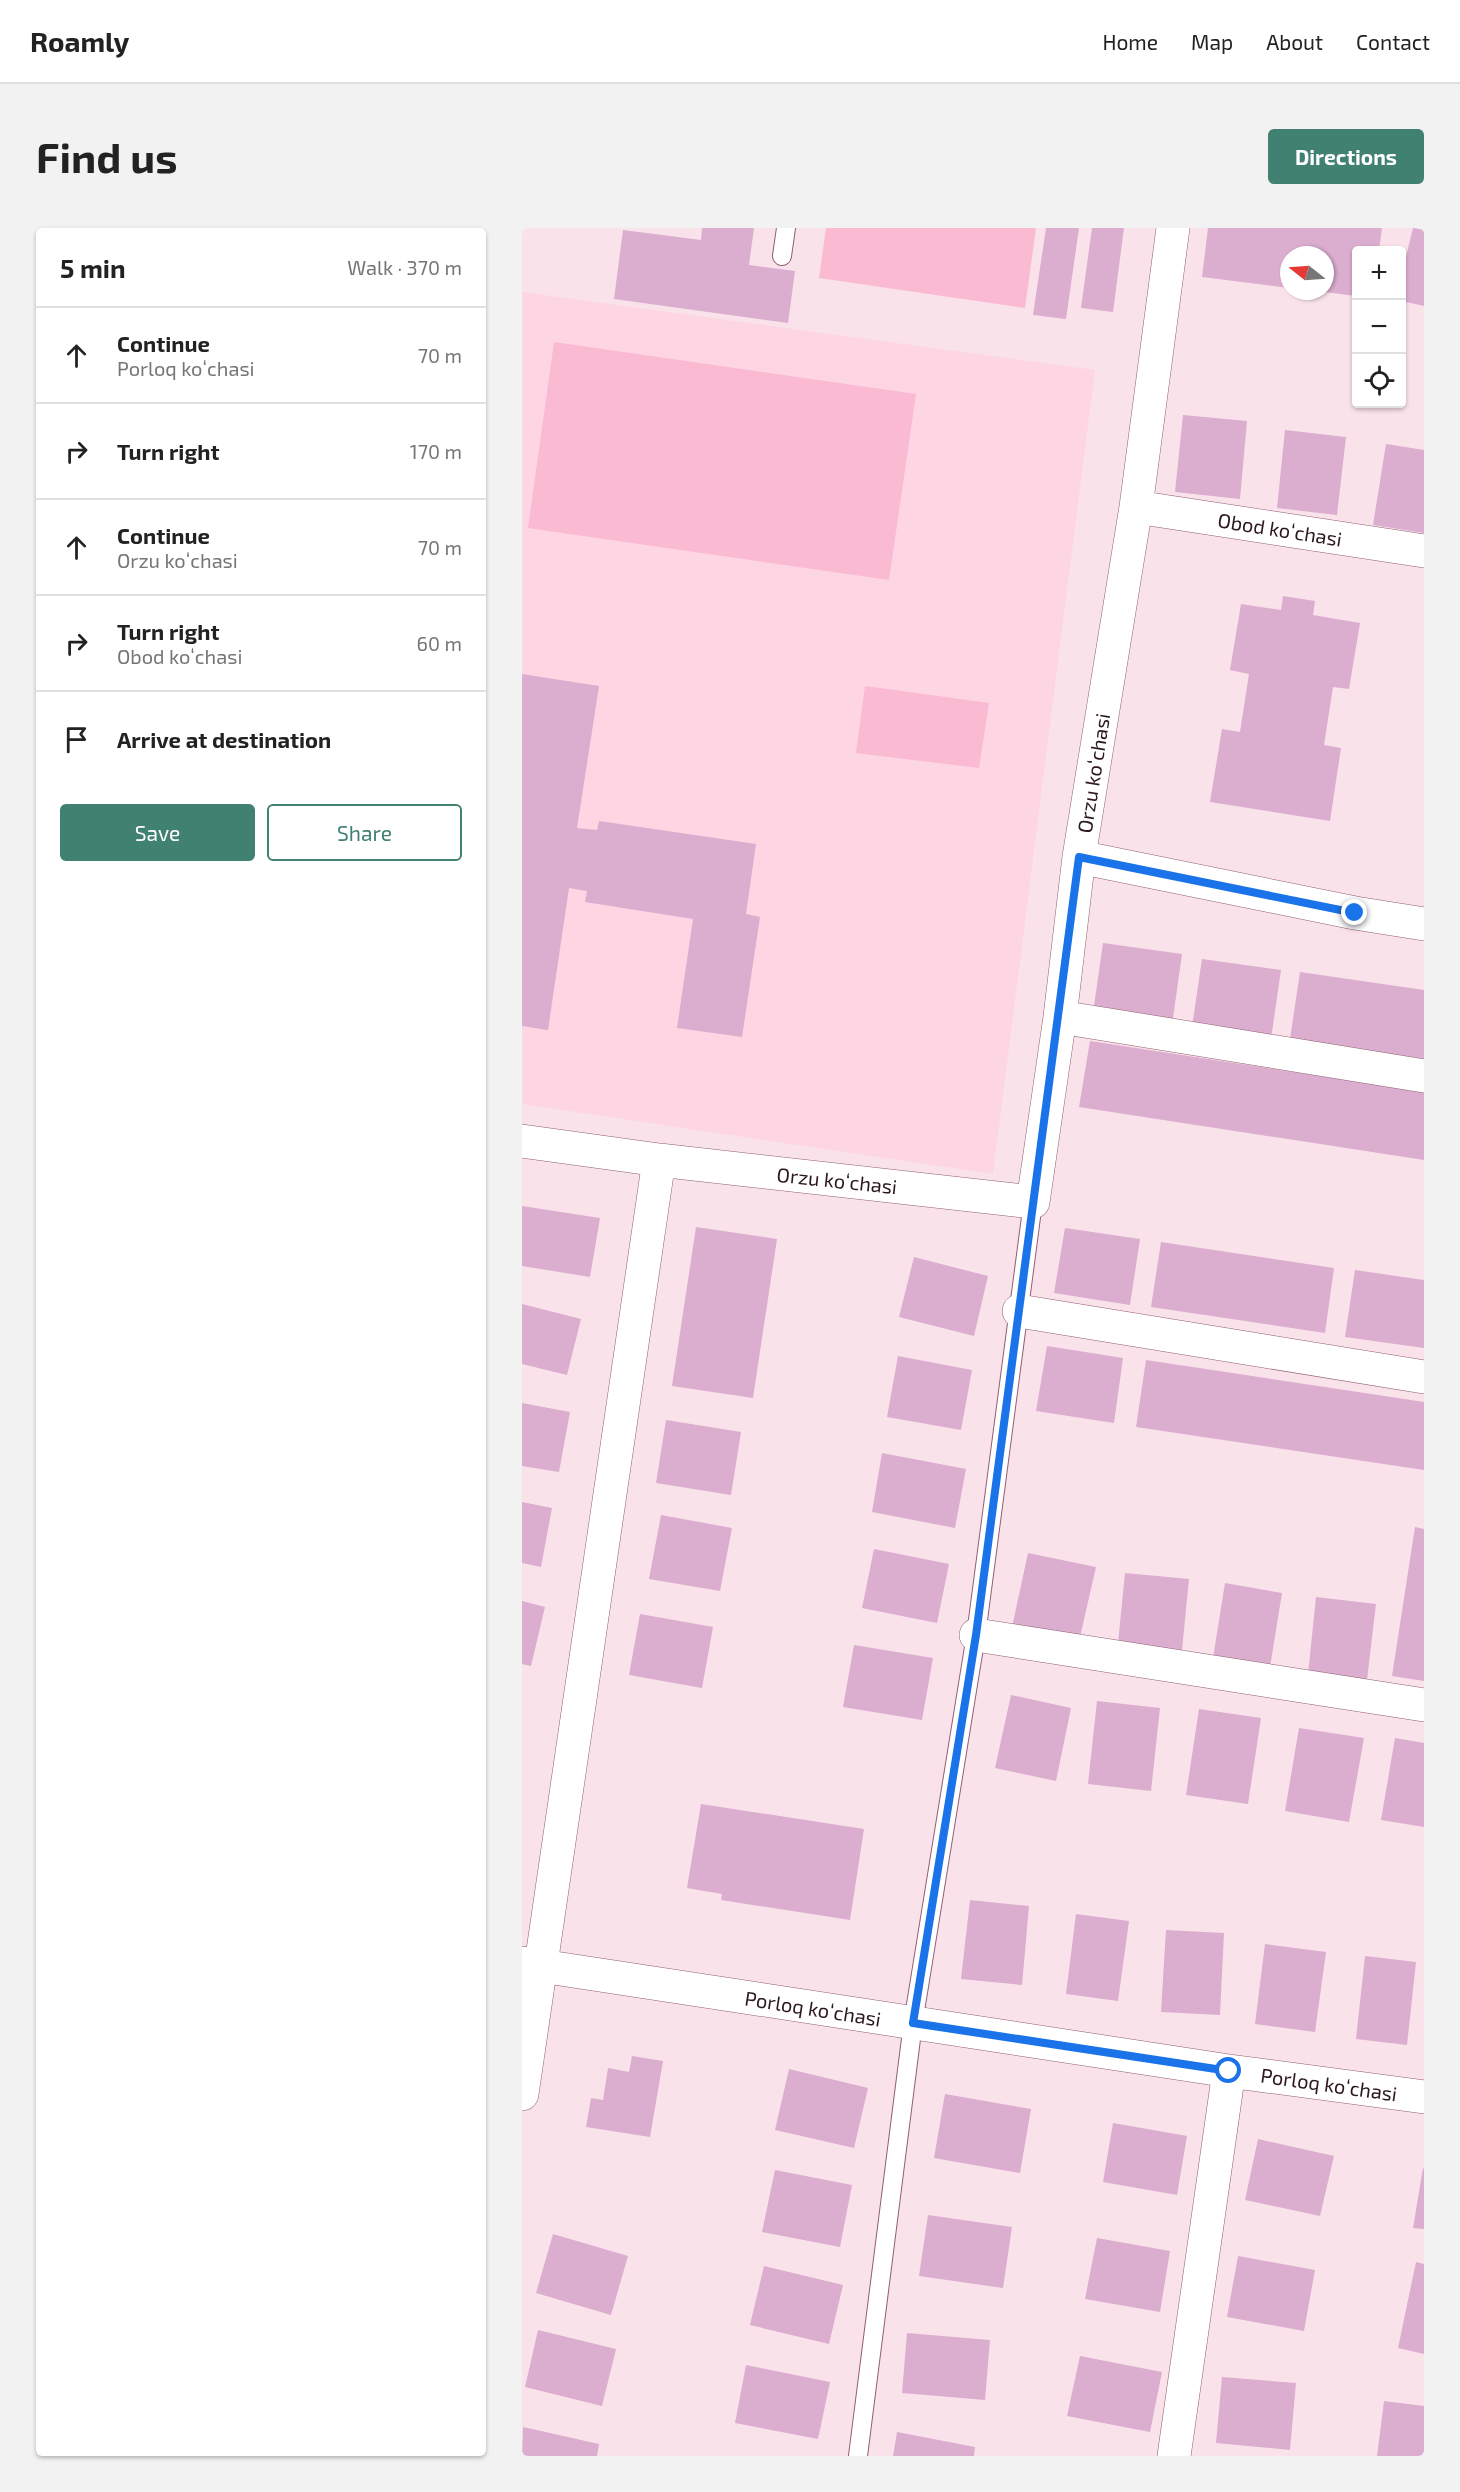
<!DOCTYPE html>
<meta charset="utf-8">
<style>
body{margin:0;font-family:"Exo 2",sans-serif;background:#f2f2f2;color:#222}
.controls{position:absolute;right:18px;top:18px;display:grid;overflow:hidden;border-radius:6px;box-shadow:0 2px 4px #0004}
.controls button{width:54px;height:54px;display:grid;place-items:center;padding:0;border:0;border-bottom:2px solid #e0e0e0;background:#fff;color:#222;font:30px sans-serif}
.compass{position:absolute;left:758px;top:18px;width:54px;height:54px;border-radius:50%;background:#fff;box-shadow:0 2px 4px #0004;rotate:287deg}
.stop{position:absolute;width:18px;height:18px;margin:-14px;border:4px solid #1a73e8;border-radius:50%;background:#fff}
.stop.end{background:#1a73e8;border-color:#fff;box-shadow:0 2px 6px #0008}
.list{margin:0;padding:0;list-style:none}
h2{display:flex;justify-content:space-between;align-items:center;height:78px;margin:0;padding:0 24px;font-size:26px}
h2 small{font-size:20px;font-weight:400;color:#767676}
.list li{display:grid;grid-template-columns:39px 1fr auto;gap:18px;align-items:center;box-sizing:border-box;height:96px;padding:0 24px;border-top:2px solid #e0e0e0}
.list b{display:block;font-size:22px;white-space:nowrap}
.list p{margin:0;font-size:20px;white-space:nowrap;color:#767676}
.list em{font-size:20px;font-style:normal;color:#767676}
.actions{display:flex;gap:12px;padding:18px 24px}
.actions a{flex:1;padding:14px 0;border:2px solid #408172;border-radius:6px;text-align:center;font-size:21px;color:#408172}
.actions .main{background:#408172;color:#fff}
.icon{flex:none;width:33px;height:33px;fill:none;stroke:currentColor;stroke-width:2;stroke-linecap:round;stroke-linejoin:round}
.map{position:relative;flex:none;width:902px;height:2228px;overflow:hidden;border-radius:6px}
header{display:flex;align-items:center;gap:36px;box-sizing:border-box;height:84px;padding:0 30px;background:#fff;border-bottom:2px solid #e0e0e0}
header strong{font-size:28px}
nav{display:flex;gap:33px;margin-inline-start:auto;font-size:21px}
.intro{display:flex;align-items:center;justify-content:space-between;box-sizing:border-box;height:144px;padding:0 36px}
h1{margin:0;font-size:42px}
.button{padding:15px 27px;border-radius:6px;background:#408172;color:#fff;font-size:21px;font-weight:700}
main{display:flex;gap:36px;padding:0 36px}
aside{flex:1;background:#fff;border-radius:6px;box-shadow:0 2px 4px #0004}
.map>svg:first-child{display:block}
.built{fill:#fed5e3}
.green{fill:#fabad1}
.building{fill:#dbadcf}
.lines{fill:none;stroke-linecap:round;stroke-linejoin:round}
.lane-casing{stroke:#905e70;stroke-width:20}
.street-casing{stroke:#905e70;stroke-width:34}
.lane{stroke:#fff;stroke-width:18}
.street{stroke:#fff;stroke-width:33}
.route{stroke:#1a73e8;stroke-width:8}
.labels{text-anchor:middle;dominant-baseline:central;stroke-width:4.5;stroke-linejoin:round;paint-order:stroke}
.street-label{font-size:20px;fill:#2d1820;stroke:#fff}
</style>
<header>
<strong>Roamly</strong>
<nav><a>Home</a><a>Map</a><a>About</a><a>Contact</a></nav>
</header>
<div class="intro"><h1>Find us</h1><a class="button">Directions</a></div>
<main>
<aside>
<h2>5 min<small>Walk · 370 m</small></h2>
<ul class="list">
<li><svg class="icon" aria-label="ahead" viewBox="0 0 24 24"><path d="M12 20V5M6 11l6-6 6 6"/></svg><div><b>Continue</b><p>Porloq koʻchasi</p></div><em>70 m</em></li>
<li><svg class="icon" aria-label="right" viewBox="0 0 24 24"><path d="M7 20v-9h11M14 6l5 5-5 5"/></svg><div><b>Turn right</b></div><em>170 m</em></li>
<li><svg class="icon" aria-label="ahead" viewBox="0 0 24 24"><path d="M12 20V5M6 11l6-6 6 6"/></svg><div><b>Continue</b><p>Orzu koʻchasi</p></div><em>70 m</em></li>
<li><svg class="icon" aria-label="right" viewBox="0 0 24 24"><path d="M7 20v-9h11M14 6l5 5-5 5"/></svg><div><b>Turn right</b><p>Obod koʻchasi</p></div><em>60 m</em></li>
<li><svg class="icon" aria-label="arrive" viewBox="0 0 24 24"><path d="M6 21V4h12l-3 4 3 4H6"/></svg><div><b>Arrive at destination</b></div></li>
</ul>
<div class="actions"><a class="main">Save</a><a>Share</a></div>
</aside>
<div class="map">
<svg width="902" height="2228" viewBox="0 0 902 2228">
<rect width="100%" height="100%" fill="#fae2ea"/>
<path class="built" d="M 0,64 L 573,142 L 471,946 L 0,876 Z"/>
<path class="green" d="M 304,0 L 514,0 L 503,80 L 297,50 Z
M 32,114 L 394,166 L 367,352 L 6,300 Z
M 343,458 L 467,475 L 457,540 L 334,525 Z"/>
<path class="building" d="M 180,0 L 232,0 L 227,37 L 273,43 L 266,95 L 92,71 L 101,2 L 179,12 Z
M 524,0 L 557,0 L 544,91 L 511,87 Z
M 570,0 L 602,0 L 591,84 L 559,80 Z
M 686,0 L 860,0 L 857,22 L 834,22 L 834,68 L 803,64 L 803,27 L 767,27 L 767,60 L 680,49 Z
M 891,0 L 902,2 L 902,78 L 880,73 L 880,45 Z
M 661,187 L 725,193 L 718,271 L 653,264 Z
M 763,202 L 824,209 L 815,287 L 755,280 Z
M 864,216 L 902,222 L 902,305 L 851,297 Z
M 761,368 L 793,373 L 791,387 L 838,395 L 827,461 L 811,459 L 802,517 L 819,520 L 808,593 L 688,574 L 700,501 L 718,504 L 727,446 L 708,442 L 719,376 L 759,382 Z
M 0,446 L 77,458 L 55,600 L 75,602 L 77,593 L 234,616 L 224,686 L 238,689 L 220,809 L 155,800 L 171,691 L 63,674 L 65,663 L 47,660 L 26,802 L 0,798 Z
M 581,715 L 660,726 L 650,797 L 571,785 Z
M 680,731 L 759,742 L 749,811 L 670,799 Z
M 778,744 L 902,762 L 902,831 L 768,811 Z
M 568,813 L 902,864 L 902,932 L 557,879 Z
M 0,978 L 78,990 L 68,1049 L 0,1038 Z
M 174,999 L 255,1011 L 231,1170 L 150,1158 Z
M 543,1000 L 618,1011 L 608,1077 L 532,1065 Z
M 639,1014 L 812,1040 L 803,1105 L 629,1079 Z
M 392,1029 L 466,1048 L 452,1108 L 377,1089 Z
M 833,1042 L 902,1052 L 902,1120 L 823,1109 Z
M 0,1076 L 59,1091 L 45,1147 L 0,1136 Z
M 525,1118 L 601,1130 L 592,1195 L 514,1183 Z
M 376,1128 L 450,1142 L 439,1202 L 365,1189 Z
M 624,1132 L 902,1174 L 902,1242 L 614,1199 Z
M 0,1175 L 48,1184 L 37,1244 L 0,1238 Z
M 144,1192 L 219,1204 L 209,1267 L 134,1255 Z
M 360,1225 L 444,1241 L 433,1300 L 350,1284 Z
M 0,1274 L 30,1280 L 19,1339 L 0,1335 Z
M 139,1287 L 210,1300 L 198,1363 L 127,1351 Z
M 893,1299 L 902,1301 L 902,1453 L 870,1448 Z
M 352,1321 L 427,1336 L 415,1395 L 340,1380 Z
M 506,1325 L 574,1339 L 556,1418 L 489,1404 Z
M 603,1345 L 667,1351 L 660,1422 L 596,1415 Z
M 703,1355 L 760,1365 L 748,1439 L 691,1430 Z
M 794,1369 L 854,1376 L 845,1452 L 786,1446 Z
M 0,1373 L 23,1379 L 9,1438 L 0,1436 Z
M 118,1386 L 191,1399 L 180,1460 L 107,1447 Z
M 332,1417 L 411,1430 L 400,1492 L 321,1479 Z
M 489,1467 L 549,1480 L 534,1553 L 473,1540 Z
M 575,1473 L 638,1480 L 629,1563 L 566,1556 Z
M 677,1481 L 739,1490 L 726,1576 L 664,1567 Z
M 777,1500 L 842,1510 L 827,1594 L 763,1583 Z
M 873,1510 L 902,1515 L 902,1599 L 859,1592 Z
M 179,1576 L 342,1601 L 328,1692 L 199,1672 L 200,1666 L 165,1660 Z
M 448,1672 L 507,1678 L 500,1757 L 439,1751 Z
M 554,1686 L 607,1693 L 596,1773 L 544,1766 Z
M 644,1702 L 702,1705 L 698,1787 L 639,1784 Z
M 743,1716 L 804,1724 L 793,1804 L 733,1796 Z
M 843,1728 L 894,1734 L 885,1817 L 834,1811 Z
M 110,1828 L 141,1833 L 128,1909 L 64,1899 L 69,1870 L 81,1872 L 86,1840 L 107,1844 Z
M 267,1841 L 346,1860 L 332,1920 L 253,1902 Z
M 423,1866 L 509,1881 L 498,1945 L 412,1930 Z
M 591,1895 L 665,1908 L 655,1967 L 581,1954 Z
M 736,1911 L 812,1928 L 798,1988 L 723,1972 Z
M 901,1940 L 902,1941 L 902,2001 L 891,2000 Z
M 253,1942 L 330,1957 L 318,2019 L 240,2004 Z
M 406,1987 L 490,1999 L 481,2060 L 397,2048 Z
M 31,2006 L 106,2028 L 89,2087 L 14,2065 Z
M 575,2010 L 648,2023 L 638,2084 L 563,2071 Z
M 716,2028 L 793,2042 L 782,2103 L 705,2089 Z
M 894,2034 L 902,2036 L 902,2126 L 876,2120 Z
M 242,2038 L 321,2057 L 307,2116 L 228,2097 Z
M 16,2102 L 94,2121 L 80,2178 L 3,2159 Z
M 385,2105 L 468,2112 L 463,2172 L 380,2165 Z
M 558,2128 L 640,2144 L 628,2204 L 545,2188 Z
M 224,2137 L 308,2154 L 296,2211 L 213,2195 Z
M 700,2149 L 774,2155 L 768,2222 L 694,2215 Z
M 862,2173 L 902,2178 L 902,2228 L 855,2228 Z
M 1,2199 L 77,2216 L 75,2228 L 0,2228 Z
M 375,2204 L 453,2219 L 452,2228 L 371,2228 Z"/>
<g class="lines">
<g class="lane-casing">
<path id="lane" d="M 260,28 L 264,0
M 336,2228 L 391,1795 L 454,1407 L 511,974"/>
</g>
<g class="street-casing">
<path id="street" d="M 614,279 L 902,323
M 557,629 L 833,685 L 902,696
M 538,789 L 902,848
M 0,913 L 137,932 L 511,974 L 538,789 L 557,629 L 614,279 L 651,0
M 497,1083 L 902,1149
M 454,1407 L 902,1477
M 0,1735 L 707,1843 L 902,1869
M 0,1866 L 137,932
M 652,2228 L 707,1843"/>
</g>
<use href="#lane" class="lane"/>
<use href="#street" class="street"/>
</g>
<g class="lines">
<path class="route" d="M 707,1843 L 391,1795 L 454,1407 L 557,629 L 833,685"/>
</g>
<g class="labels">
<g class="street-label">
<text transform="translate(758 301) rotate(9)">Obod koʻchasi</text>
<text transform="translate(571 545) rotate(-81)">Orzu koʻchasi</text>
<text transform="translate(315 952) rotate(6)">Orzu koʻchasi</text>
<text transform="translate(291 1780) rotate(9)">Porloq koʻchasi</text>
<text transform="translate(807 1856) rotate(8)">Porloq koʻchasi</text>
</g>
</g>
</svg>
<div class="controls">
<button>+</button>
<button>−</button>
<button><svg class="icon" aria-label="locate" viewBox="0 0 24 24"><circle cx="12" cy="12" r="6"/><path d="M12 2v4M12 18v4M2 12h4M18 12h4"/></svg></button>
</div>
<svg class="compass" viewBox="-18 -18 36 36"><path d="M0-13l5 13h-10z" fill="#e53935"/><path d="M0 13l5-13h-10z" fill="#767676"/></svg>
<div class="stop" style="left:707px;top:1843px"></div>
<div class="stop end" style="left:833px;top:685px"></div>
</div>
</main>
